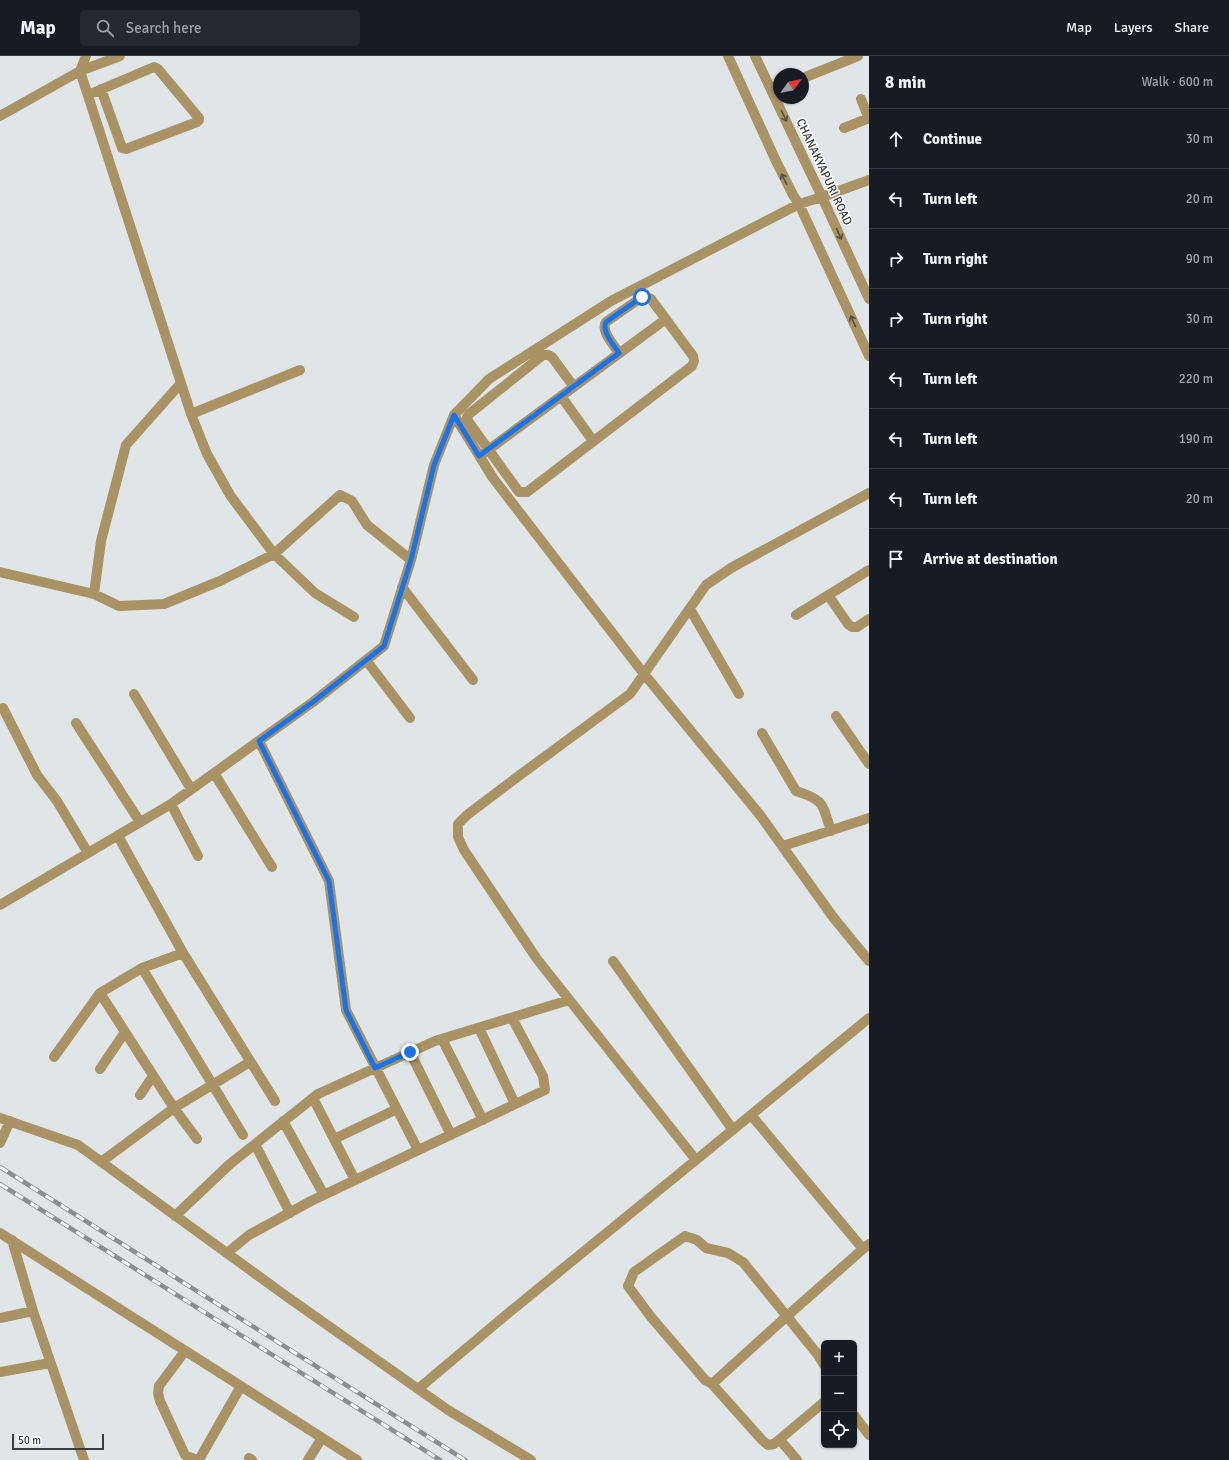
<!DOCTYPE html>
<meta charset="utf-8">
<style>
body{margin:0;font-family:Signika,sans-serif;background:#242831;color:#f1f3f6}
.controls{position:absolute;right:12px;bottom:12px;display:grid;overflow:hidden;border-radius:6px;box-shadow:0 1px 3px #0004}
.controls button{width:36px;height:36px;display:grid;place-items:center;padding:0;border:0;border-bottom:1px solid #363941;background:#171b24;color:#f1f3f6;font:20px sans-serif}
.compass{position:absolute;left:773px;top:12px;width:36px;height:36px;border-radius:50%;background:#171b24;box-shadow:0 1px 3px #0004;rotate:57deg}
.scale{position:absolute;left:12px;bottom:10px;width:92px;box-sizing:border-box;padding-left:4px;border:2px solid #393b3c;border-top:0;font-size:11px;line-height:14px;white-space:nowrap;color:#393b3c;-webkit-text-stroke:3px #fff;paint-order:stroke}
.stop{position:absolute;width:12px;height:12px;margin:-9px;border:3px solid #1a73e8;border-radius:50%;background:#fff}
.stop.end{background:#1a73e8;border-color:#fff;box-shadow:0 1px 4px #0008}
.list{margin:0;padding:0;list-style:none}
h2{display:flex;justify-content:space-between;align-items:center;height:52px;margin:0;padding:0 16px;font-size:17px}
h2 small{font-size:13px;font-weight:400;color:#9ea1a6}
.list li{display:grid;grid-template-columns:26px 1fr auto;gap:12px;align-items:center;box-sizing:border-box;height:60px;padding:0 16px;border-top:1px solid #363941}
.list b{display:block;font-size:15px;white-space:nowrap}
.list em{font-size:13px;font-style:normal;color:#9ea1a6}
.icon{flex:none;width:22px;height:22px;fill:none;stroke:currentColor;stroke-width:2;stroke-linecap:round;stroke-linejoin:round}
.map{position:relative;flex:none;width:869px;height:1404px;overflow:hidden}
header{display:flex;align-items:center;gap:24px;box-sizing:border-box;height:56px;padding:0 20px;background:#171b24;border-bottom:1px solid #363941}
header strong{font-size:19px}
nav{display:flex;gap:22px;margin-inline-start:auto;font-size:14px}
.search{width:280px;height:36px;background:#242831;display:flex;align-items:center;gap:10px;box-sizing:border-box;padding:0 14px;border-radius:6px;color:#9ea1a6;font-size:15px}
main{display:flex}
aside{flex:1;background:#171b24}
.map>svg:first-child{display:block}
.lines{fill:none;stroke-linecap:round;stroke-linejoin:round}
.minor{stroke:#a99264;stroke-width:10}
.rail-casing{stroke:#8a8e8f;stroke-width:4.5}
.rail{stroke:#fff;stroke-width:3;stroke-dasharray:9;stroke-linecap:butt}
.oneway{stroke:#555146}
.route{stroke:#1a73e8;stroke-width:5}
.labels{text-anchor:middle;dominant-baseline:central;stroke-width:3;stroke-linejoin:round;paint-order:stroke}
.street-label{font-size:12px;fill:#393b3c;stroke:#fff}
</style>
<header>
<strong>Map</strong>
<div class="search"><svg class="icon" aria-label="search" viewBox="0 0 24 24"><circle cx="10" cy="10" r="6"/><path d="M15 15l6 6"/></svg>Search here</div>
<nav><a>Map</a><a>Layers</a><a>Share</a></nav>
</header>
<main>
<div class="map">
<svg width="869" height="1404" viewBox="0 0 869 1404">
<rect width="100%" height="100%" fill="#e0e6e8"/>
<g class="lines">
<path class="minor" d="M 120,0 L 80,15 L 191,358 L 207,398 L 230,439 L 274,498 L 315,537 L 354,561
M 728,0 L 776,105 L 793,139 L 799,148 L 869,300
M 755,0 L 822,141 L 869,243
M 803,22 L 858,0
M 88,39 L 154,11 L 158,13 L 199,62 L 199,64 L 197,66 L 126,93 L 122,92 L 121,89 L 101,33
M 861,43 L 869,63
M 0,60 L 80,15 L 86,0
M 844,72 L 869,62
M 574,331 L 552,301 L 548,299 L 543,299 L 469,358 L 467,361 L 468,365 L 519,436 L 527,436 L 692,310 L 694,305 L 693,300 L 651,243 L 642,241 L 606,266 C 600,275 614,289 619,297
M 561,340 L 593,385
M 191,358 L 300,314
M 454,359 L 493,422 L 644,618 L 760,759 L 833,861 L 869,905
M 484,397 L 666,263
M 0,516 L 94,538 L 119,550 L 164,548 L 220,525 L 274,498 L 340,439 L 352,445 L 367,469 L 411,504
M 402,531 L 473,624
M 94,538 L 101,485 L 126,389 L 181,327
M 828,539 L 848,568 L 852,571 L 857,571 L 869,563
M 690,553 L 739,638
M 796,559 L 869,514
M 366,604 L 410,662
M 134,638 L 191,733
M 3,652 L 37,719 L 57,745 L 88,797
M 836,660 L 869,708
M 76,667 L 140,766
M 762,677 L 796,735 C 825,744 822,748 831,775
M 259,685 L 329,825 L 346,954 L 418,1094
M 214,717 L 272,811
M 171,748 L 198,800
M 118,780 L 183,897 L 275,1045
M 783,790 L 869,762
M 0,849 L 171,748 L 313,646 L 384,590 L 411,504 L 434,409 L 454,359 L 489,323 L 611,245 L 799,148 L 822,141 L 869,124
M 183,897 L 142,912 L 100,937 L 174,1052 L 197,1083
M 613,905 L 733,1074
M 142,912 L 243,1079
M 479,972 L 515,1048
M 442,983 L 483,1064
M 410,996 L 451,1079
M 54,1001 L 100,937
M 100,1013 L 125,976
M 140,1039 L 153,1020
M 313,1042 L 355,1124
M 751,1059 L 863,1193 L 869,1188
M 0,1062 L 78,1089 L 286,1240 L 448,1354 L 531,1404
M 283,1065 L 324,1139
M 334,1083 L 397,1053
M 0,1087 L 10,1065
M 255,1088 L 290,1157
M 696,1104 L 869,962
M 101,1106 L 174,1052 L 250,1006
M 175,1160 L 230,1108 L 318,1038 L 435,985 L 569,944
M 0,1177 L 357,1404
M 12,1184 L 33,1255 L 84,1404
M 227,1197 L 249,1179 L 311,1145 L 545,1034 L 543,1020 L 512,962
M 0,1262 L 33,1255
M 185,1295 L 159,1330 L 158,1337 L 160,1345 L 185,1399 L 197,1404 L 200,1402 L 241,1330
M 824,1309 L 818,1299 L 743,1206 L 728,1197 L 706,1192 L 697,1184 L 685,1180 L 634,1216 L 628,1230 L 651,1261 L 705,1324 L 712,1328 L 762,1384 L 768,1389 L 774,1388 L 824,1346
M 0,1316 L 50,1307
M 712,1328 L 787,1260 L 863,1193
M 418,1333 L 506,1259 L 696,1104 L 537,903 L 464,794 L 458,781 L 458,768 L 467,759 L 524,716 L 630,638 L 706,529 L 731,512 L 869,437
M 854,1359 L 869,1379
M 780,1384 L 797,1404
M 249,1402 L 252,1404
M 308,1404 L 322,1382"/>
<g class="rail-casing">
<path id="rail" d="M 0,1111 L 465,1404
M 0,1128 L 440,1404"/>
</g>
<use href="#rail" class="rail"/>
</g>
<defs><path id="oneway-shaft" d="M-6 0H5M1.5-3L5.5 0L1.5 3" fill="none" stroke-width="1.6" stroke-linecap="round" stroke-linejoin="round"/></defs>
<g class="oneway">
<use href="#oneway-shaft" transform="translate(784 60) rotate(65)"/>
<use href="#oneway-shaft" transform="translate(784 123) rotate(-117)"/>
<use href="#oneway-shaft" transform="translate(839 178) rotate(66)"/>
<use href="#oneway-shaft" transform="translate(853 265) rotate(-114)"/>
</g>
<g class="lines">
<path class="route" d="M 410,996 L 375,1012 L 346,954 L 329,825 L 259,685 L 313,646 L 384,590 L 411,504 L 434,409 L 454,359 L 479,400 L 619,297 C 614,289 601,275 606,266 L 642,241"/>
</g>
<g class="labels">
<g class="street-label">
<text transform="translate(824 116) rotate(65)">CHANAKYAPURI ROAD</text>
</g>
</g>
</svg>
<div class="controls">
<button>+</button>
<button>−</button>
<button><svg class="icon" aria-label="locate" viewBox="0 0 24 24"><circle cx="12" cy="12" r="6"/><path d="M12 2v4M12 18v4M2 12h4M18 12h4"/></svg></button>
</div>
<svg class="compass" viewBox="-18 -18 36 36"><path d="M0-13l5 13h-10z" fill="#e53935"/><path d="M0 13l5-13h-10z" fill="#9ea1a6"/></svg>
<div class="scale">50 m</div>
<div class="stop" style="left:642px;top:241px"></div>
<div class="stop end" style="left:410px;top:996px"></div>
</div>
<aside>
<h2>8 min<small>Walk · 600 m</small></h2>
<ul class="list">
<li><svg class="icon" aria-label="ahead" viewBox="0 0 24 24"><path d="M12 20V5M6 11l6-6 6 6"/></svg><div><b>Continue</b></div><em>30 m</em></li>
<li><svg class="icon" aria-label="left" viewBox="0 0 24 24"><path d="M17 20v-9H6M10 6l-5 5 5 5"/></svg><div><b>Turn left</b></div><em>20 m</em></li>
<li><svg class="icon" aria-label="right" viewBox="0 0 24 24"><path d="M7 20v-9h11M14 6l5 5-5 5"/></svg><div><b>Turn right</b></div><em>90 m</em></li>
<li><svg class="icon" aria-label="right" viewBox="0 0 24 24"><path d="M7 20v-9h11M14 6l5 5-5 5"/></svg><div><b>Turn right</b></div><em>30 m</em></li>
<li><svg class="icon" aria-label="left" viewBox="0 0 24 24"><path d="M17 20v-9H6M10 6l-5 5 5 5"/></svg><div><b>Turn left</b></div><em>220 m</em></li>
<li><svg class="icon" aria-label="left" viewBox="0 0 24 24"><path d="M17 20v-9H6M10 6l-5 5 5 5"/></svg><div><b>Turn left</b></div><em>190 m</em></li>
<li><svg class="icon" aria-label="left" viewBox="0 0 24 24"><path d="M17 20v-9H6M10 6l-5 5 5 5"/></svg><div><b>Turn left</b></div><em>20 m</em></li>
<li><svg class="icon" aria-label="arrive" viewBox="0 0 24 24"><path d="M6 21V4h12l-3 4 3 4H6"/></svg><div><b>Arrive at destination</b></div></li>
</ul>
</aside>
</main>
